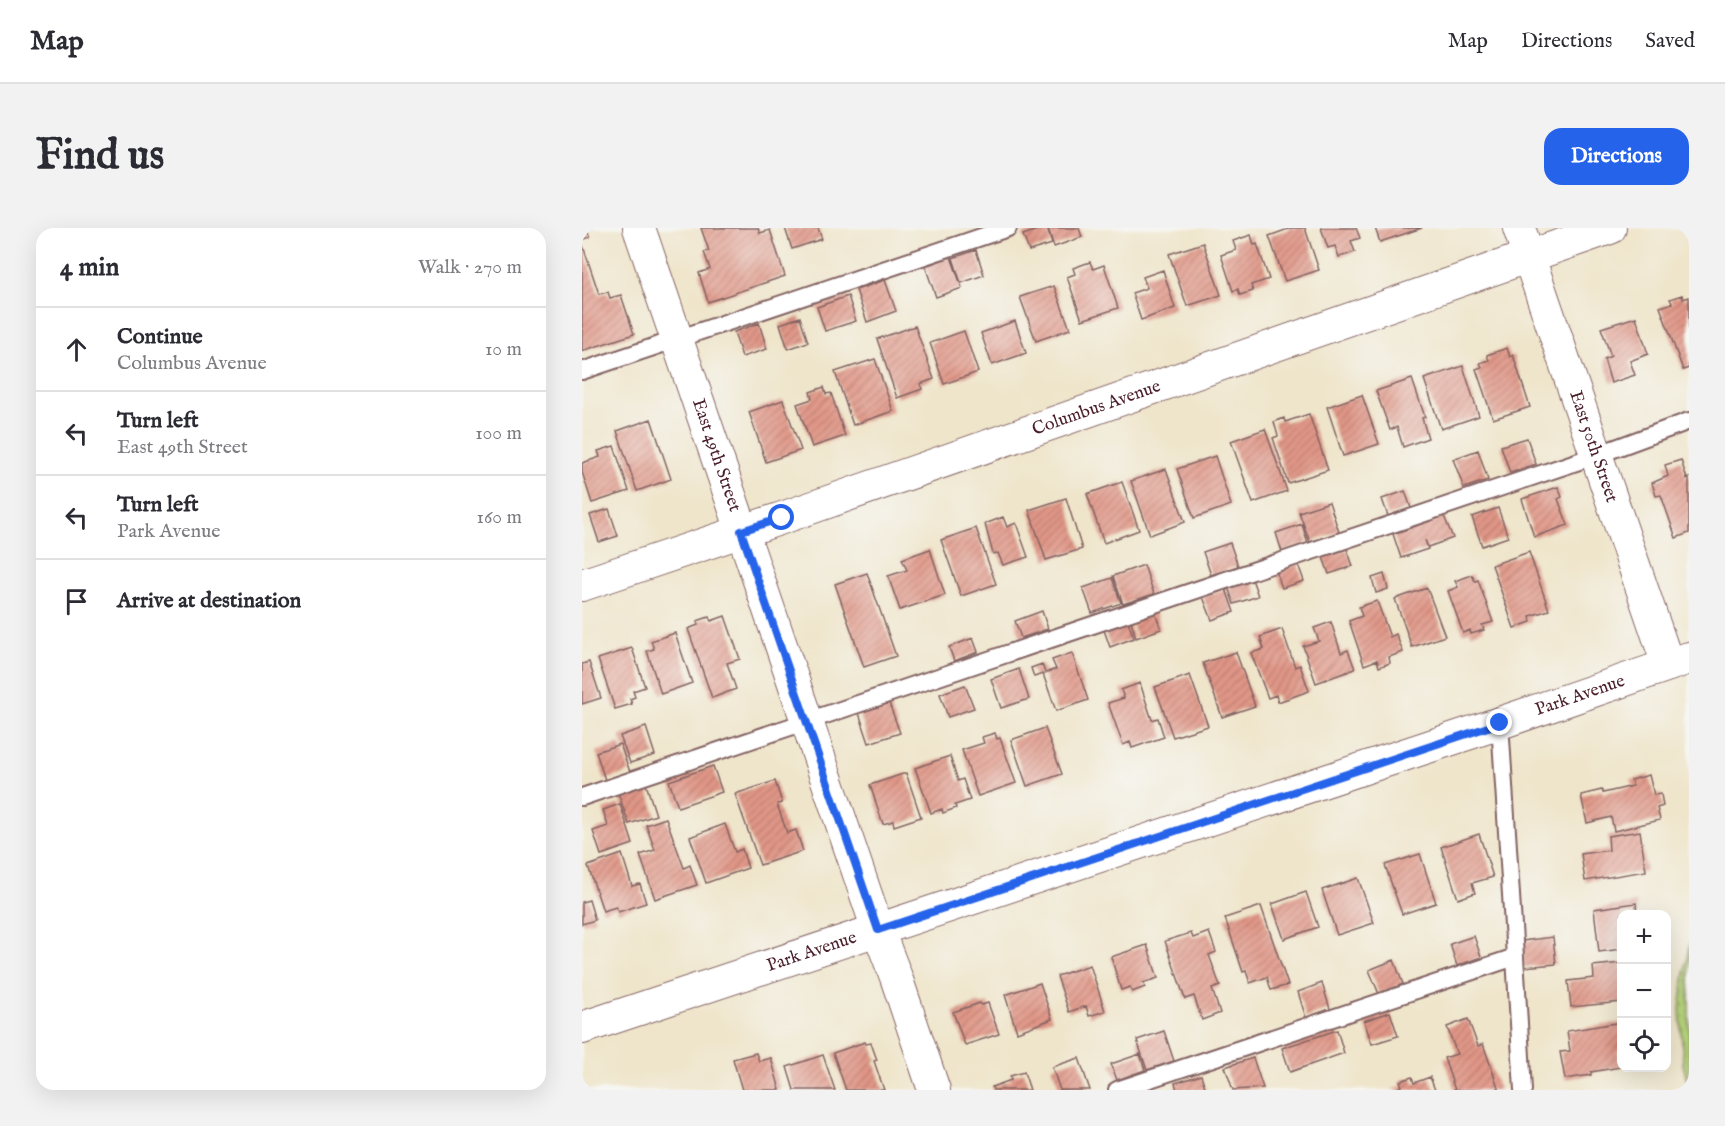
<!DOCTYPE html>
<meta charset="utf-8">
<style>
body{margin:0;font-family:"IM FELL English",serif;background:#f2f2f3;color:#2b2b33}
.controls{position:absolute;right:18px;bottom:18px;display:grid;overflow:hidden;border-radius:12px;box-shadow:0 6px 24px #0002}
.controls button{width:54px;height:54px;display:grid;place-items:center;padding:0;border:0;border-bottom:2px solid #e1e1e2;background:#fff;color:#2b2b33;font:30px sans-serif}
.stop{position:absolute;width:18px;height:18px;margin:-14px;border:4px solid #2563eb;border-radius:50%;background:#fff}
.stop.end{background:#2563eb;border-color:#fff;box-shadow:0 2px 6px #0008}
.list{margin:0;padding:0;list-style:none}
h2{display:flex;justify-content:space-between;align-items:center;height:78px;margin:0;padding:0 24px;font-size:26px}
h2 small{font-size:20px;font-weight:400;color:#7c7c81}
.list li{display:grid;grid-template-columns:39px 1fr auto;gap:18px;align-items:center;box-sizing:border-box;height:84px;padding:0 24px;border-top:2px solid #e1e1e2}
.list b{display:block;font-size:22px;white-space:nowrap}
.list p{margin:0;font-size:20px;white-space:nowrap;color:#7c7c81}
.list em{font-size:20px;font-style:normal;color:#7c7c81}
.icon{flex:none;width:33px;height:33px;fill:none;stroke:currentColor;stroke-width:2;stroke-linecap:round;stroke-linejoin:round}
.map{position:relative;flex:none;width:1107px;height:862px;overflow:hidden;border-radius:18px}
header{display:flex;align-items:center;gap:36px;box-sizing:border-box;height:84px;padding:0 30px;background:#fff;border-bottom:2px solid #e1e1e2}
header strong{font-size:28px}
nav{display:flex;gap:33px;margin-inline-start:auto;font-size:21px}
.intro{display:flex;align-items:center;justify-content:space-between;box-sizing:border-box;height:144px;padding:0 36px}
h1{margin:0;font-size:42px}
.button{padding:15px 27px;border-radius:18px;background:#2563eb;color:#fff;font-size:21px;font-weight:700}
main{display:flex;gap:36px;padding:0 36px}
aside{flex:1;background:#fff;border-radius:18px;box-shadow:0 6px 24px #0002}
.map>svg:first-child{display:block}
.park{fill:url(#park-dots);stroke:#7e7852;stroke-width:1.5}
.building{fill:url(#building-hatch)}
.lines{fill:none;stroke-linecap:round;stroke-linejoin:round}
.service-casing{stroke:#846463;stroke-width:20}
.minor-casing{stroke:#846463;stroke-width:34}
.service{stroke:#fff;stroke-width:16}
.minor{stroke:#fff;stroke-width:32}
.route{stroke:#2563eb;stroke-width:8}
.labels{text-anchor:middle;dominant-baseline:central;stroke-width:6;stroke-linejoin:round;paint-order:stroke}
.street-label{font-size:18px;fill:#4a1f2b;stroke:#f6f6f2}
</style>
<header>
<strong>Map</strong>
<nav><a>Map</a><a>Directions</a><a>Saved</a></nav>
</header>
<div class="intro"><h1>Find us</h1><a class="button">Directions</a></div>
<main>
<aside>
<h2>4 min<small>Walk · 270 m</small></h2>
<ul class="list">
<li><svg class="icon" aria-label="ahead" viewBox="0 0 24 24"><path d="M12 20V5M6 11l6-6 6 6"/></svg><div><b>Continue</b><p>Columbus Avenue</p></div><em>10 m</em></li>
<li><svg class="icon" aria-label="left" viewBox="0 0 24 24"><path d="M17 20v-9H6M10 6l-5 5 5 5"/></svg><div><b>Turn left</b><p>East 49th Street</p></div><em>100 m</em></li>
<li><svg class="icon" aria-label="left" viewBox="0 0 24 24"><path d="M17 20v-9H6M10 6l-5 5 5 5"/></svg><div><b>Turn left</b><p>Park Avenue</p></div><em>160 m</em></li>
<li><svg class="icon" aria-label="arrive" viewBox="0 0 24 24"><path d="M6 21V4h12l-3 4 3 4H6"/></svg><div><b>Arrive at destination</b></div></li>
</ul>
</aside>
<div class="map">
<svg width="1107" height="862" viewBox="0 0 1107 862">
<defs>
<pattern id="park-dots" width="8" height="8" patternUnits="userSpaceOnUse" patternTransform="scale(1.5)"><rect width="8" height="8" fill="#b3d27a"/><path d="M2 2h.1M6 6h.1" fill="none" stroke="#9bb46a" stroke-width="1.8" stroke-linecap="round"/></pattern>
<pattern id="building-hatch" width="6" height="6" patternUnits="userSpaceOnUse" patternTransform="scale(1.5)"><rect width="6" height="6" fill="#e19787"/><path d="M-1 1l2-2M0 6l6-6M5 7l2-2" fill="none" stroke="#b87b6f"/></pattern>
</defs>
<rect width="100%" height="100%" fill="#f6f6f2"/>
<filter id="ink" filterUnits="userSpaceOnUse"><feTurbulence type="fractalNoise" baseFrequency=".0167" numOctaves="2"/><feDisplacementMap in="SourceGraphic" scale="12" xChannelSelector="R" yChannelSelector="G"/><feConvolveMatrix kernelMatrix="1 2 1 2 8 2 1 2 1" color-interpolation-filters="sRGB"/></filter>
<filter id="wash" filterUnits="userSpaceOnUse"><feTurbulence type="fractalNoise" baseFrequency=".008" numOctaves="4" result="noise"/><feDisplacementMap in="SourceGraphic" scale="24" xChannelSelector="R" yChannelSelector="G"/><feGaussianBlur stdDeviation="1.35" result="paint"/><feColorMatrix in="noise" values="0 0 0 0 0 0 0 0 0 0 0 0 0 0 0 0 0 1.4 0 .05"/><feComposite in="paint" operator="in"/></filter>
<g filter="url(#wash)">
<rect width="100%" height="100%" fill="#efe5cb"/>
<path class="park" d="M 1107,715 L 1107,861 L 1101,836 L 1098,781 Z"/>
<g id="blocks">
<path class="building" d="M 0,0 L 4,0 L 8,9 L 0,12 Z
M 119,0 L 176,0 L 178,5 L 188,2 L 203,48 L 126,74 L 117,45 L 128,41 L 122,24 L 127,23 Z
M 203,0 L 236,0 L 240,11 L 210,21 Z
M 461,0 L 465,0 L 470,16 L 447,23 L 441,7 Z
M 466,0 L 497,0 L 500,9 L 472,19 Z
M 709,0 L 723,0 L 737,42 L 703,53 L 687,8 Z
M 739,0 L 774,0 L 778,10 L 769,13 L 773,24 L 757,29 L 753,18 L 746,20 Z
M 793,0 L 840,0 L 798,14 Z
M 669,7 L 672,17 L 675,16 L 687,51 L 669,57 L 671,63 L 658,67 L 656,61 L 651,63 L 639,27 L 654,22 L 651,13 Z
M 0,15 L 17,66 L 26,64 L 28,70 L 39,67 L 52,106 L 0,123 Z
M 621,15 L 639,67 L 605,78 L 587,26 Z
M 394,22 L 402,47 L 379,55 L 371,30 Z
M 369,29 L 380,60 L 354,69 L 343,38 Z
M 508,34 L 511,41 L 522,37 L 536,80 L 500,92 L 485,49 L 493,46 L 491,40 Z
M 581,42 L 593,80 L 559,92 L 550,65 L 565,60 L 561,49 Z
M 303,52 L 314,83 L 285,94 L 274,62 Z
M 472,58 L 488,101 L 454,113 L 438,69 Z
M 1100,67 L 1101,71 L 1107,69 L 1107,140 L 1101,142 L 1078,79 L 1090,75 L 1088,71 Z
M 266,68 L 274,93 L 243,103 L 235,79 Z
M 218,89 L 226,114 L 206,121 L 198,96 Z
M 1054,89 L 1066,126 L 1048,133 L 1053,147 L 1029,155 L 1022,131 L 1029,128 L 1019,100 Z
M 433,93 L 444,125 L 410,137 L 399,105 Z
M 177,95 L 185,121 L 160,129 L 152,104 Z
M 333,98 L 352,151 L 338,156 L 340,161 L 315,170 L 295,111 Z
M 382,103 L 396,144 L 362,156 L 348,115 Z
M 925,120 L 928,129 L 931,127 L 948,179 L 911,191 L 894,141 L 900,139 L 898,135 L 907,132 L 905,127 Z
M 293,131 L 311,183 L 271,197 L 253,144 Z
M 881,138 L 897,188 L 859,201 L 842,151 Z
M 830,151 L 843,189 L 840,190 L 846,210 L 821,219 L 815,199 L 808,202 L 794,163 Z
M 242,159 L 244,166 L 249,165 L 263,208 L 230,219 L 215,176 L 230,171 L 228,164 Z
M 780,167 L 797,216 L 761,228 L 745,179 Z
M 201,172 L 219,222 L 184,234 L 167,184 Z
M 727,186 L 746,242 L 706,255 L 691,210 L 696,208 L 692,194 L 702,190 L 703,194 Z
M 69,191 L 89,251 L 55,263 L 35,203 Z
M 683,201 L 705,263 L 671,275 L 649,213 Z
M 945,210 L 954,236 L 928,245 L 919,218 Z
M 32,218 L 47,263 L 10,275 L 0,244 L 0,235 L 18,229 L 16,223 Z
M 896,222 L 906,252 L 882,260 L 871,231 Z
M 633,228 L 649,277 L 612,290 L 595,241 Z
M 1099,232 L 1105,251 L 1107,250 L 1107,305 L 1094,310 L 1079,267 L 1074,268 L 1070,255 L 1086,248 L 1083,237 Z
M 584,241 L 603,294 L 568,307 L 549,253 Z
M 540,254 L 557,302 L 522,315 L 505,266 Z
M 976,259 L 980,269 L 976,271 L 986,297 L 952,309 L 940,271 Z
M 823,263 L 829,280 L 806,288 L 800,271 Z
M 484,270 L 500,321 L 464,332 L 447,282 Z
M 747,274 L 757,304 L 728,314 L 717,284 Z
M 916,280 L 926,309 L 900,318 L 890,289 Z
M 27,281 L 36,308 L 17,314 L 8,287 Z
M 862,288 L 871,310 L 846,319 L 843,312 L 846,321 L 819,330 L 811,306 Z
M 421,289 L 425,299 L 434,295 L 446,329 L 421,337 L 416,325 L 411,326 L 403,296 Z
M 720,296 L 726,315 L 700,324 L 694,305 Z
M 394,300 L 414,356 L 379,368 L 359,312 Z
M 648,315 L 656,338 L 629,347 L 621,324 Z
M 348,321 L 363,367 L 318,382 L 306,348 L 325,342 L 320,331 Z
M 765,321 L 771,338 L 747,346 L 741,329 Z
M 947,324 L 967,382 L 948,388 L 949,394 L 932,400 L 910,337 Z
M 716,336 L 722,353 L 700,360 L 694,343 Z
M 562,337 L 572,366 L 541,376 L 531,348 Z
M 285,345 L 314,428 L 282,439 L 253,356 Z
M 802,346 L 806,361 L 794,365 L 790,350 Z
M 890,347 L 893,353 L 896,352 L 911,394 L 900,397 L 902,402 L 889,406 L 888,402 L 881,405 L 866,363 L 876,359 L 873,353 Z
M 530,350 L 539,375 L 510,385 L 501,360 Z
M 670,351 L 676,368 L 652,376 L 646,359 Z
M 845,360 L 863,408 L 830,419 L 813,371 Z
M 644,361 L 652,384 L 630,392 L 621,369 Z
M 795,373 L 808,409 L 814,406 L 821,424 L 807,429 L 808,435 L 797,439 L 795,432 L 782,437 L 767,393 L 780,388 L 777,379 Z
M 460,383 L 466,401 L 439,410 L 433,393 Z
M 573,384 L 579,401 L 554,410 L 549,393 Z
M 143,388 L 158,431 L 145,435 L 154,461 L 130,470 L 106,401 L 116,397 L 115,393 L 127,389 L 129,393 Z
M 546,394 L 552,410 L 528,419 L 522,402 Z
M 749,394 L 759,425 L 766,422 L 773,441 L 734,455 L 721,418 L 737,413 L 732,400 Z
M 700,401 L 713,439 L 718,437 L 727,463 L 696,474 L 694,467 L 686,470 L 669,425 L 682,421 L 678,409 Z
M 93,405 L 110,455 L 79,466 L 65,423 L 72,421 L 69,413 Z
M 391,410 L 396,424 L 372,433 L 367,419 Z
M 50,420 L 63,459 L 51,463 L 53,469 L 48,471 L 50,476 L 33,481 L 16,431 Z
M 654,424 L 673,478 L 640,489 L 621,435 Z
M 490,425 L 506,472 L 474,483 L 461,446 L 452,449 L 449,440 L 460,436 L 463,445 L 474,441 L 470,432 Z
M 7,434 L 19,470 L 0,476 L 0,436 Z
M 437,441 L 447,471 L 419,480 L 409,451 Z
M 608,447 L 626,498 L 591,509 L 573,459 Z
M 558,455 L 570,492 L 576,490 L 582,509 L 550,520 L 548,514 L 541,517 L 526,475 L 542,470 L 539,462 Z
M 383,457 L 392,480 L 366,489 L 358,466 Z
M 307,475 L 318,505 L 287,515 L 277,485 Z
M 64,499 L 73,527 L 48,535 L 38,508 Z
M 463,500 L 480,546 L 445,558 L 429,512 Z
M 413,505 L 415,511 L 418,510 L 434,555 L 396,568 L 380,522 L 402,515 L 400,509 Z
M 38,516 L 48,544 L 23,552 L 14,524 Z
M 368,528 L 376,553 L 381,551 L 388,572 L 373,577 L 374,580 L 361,585 L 360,581 L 349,585 L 333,540 Z
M 131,538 L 140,564 L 96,579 L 87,553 Z
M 324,545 L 339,589 L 312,598 L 311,593 L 301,596 L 288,557 Z
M 1067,547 L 1072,567 L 1079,566 L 1081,578 L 1075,580 L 1078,592 L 1032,603 L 1029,589 L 1005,595 L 999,567 L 1020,562 L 1021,565 L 1051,558 L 1049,552 Z
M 193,553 L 200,575 L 195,576 L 205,605 L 214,602 L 221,623 L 178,637 L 153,566 Z
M 64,556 L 74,587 L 47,596 L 36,565 Z
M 38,576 L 51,616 L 19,627 L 11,603 L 26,598 L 21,582 Z
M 84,590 L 102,640 L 108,637 L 115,657 L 73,671 L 58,627 L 73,622 L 64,597 Z
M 143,596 L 153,624 L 160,621 L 166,640 L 124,655 L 108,609 Z
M 1058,603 L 1064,643 L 1003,653 L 999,626 L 1027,622 L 1026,608 Z
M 897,606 L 911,649 L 890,655 L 893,665 L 876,671 L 859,619 Z
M 40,626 L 50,658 L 58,656 L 64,675 L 36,684 L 34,679 L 21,683 L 6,638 Z
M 838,626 L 854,675 L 820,686 L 803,637 Z
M 776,650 L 792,695 L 755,707 L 740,662 Z
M 724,664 L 736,699 L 702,711 L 690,676 Z
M 7,672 L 13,692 L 0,696 L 0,674 Z
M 1054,675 L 1055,686 L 1040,686 L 1040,721 L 1017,724 L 1012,681 Z
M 679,678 L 706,757 L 689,762 L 685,749 L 668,755 L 664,743 L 661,744 L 643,690 Z
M 627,704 L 634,724 L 627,727 L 638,758 L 630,761 L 638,785 L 620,792 L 612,768 L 603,771 L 583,713 L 609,705 L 611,710 Z
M 892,708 L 899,729 L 875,738 L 868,716 Z
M 971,709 L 974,736 L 942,739 L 940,713 Z
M 565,717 L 576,750 L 561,755 L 563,759 L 550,764 L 548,759 L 539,762 L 529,729 Z
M 812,732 L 821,756 L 797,766 L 787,742 Z
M 1040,735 L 1040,774 L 989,779 L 986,753 L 1012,750 L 1011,738 Z
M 508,737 L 523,783 L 507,788 L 504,778 L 487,784 L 475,748 Z
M 458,755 L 470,791 L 435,804 L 423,767 Z
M 740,755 L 748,781 L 724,790 L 716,764 Z
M 398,775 L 399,777 L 406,775 L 417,806 L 383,817 L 371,784 Z
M 808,784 L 816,808 L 790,816 L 782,793 Z
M 886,791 L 896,818 L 901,816 L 917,862 L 873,862 L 862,830 L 875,826 L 865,799 Z
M 1040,794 L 1040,823 L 1036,823 L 1039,839 L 1009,844 L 1009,847 L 983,851 L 978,824 L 988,823 L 985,803 Z
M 755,802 L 762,825 L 708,844 L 700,820 Z
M 582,803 L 592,833 L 565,842 L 555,812 Z
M 283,814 L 284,816 L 289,815 L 295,832 L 292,833 L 302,862 L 264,862 L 251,825 Z
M 174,825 L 177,833 L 189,830 L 198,862 L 160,862 L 151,831 Z
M 558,826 L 563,842 L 535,852 L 529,836 Z
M 241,827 L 253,862 L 212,862 L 205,839 Z
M 497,830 L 508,862 L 478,862 L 470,839 Z
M 671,830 L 681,860 L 651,862 L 643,839 Z
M 442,844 L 448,862 L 411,862 L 410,859 L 429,852 L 428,848 Z
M 619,847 L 624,862 L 595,862 L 593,855 Z
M 830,849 L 832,855 L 848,849 L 853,862 L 810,862 L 820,858 L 818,853 Z"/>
</g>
</g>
<g filter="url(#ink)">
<use href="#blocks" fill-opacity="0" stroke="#846463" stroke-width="1.5"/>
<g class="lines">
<g class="service-casing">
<path id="service" d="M 0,143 L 426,0
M 0,569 L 1015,227 L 1107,193
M 933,729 L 941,862
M 535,862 L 933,729 L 918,495"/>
</g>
<g class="minor-casing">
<g id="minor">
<path id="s1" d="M 57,0 L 296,702 L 314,749 L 352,862"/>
<path id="s2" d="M 937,0 L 1086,437"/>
<path id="s3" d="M 0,357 L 200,290 L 1028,0"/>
<path id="s4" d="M 0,800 L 918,495 L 1107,430"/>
</g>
</g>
<use href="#service" class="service"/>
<use href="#minor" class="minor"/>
</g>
</g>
<g class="lines" filter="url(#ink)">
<path class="route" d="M 200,290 L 159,303 L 296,702 L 918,495"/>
</g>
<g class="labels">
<g class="street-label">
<text stroke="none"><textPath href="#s3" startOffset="544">Columbus Avenue</textPath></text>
<text stroke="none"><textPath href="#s2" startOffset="231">East 50th Street</textPath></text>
<text stroke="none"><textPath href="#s1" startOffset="240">East 49th Street</textPath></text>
<text stroke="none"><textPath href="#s4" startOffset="1052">Park Avenue</textPath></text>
<text stroke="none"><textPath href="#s4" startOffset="242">Park Avenue</textPath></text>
</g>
</g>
</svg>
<div class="controls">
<button>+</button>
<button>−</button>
<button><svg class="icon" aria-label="locate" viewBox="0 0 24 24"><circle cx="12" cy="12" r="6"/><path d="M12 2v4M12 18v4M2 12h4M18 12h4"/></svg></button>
</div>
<div class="stop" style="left:200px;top:290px"></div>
<div class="stop end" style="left:918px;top:495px"></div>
</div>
</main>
